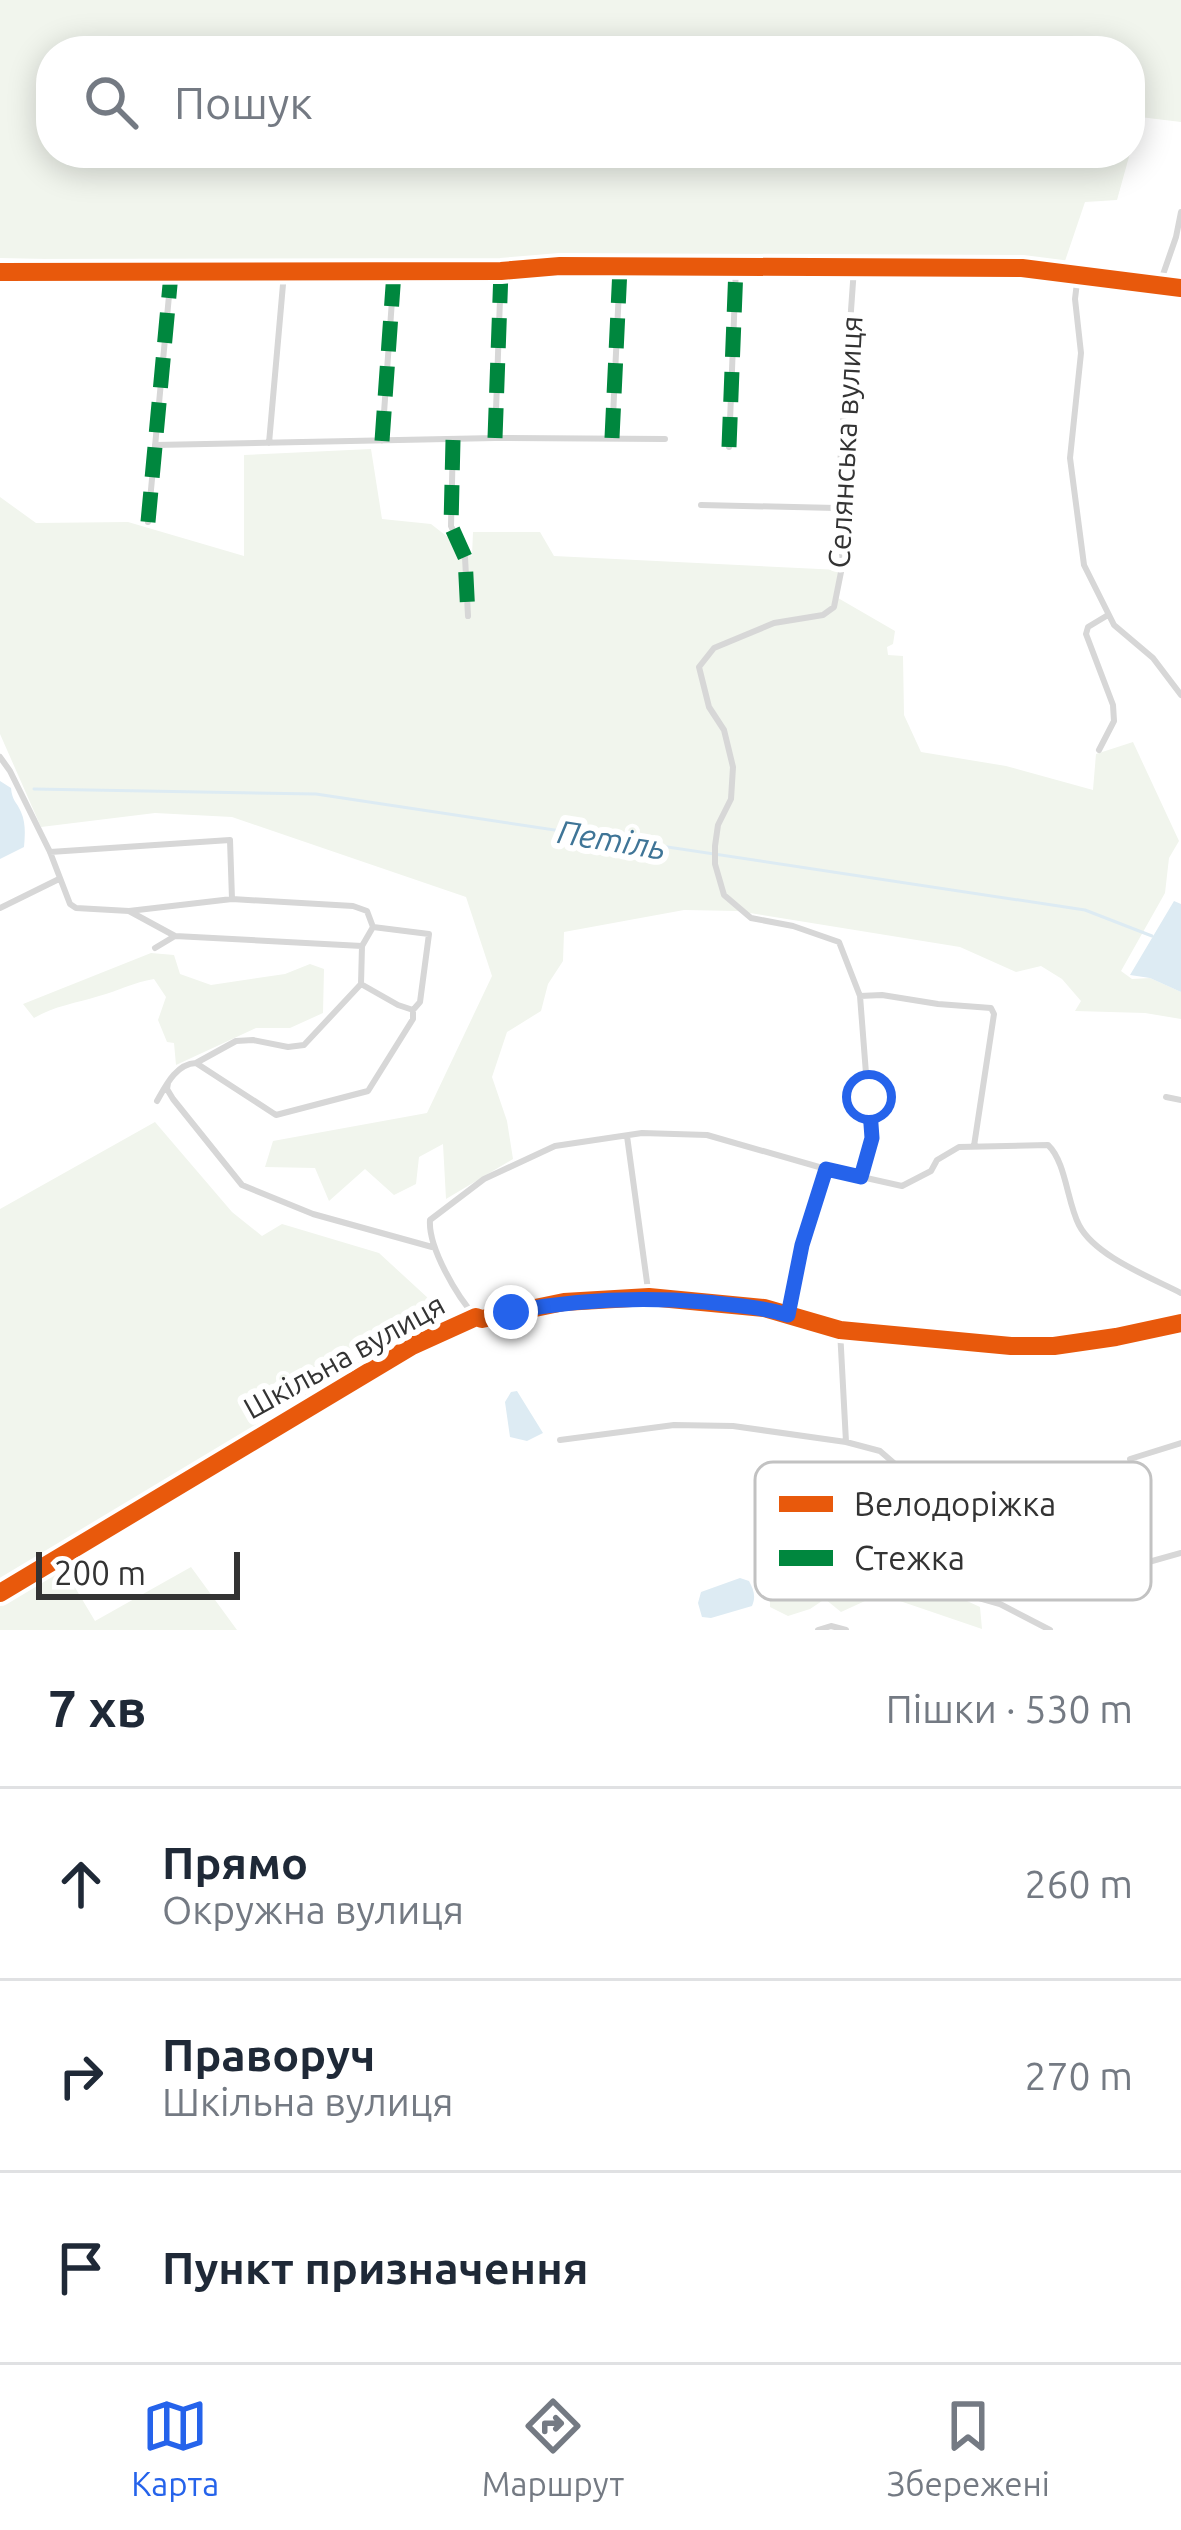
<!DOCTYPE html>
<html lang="uk">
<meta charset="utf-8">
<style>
body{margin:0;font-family:Ubuntu,sans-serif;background:#f6f6f7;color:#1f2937}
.scale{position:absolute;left:36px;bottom:30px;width:204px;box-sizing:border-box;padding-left:12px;border:6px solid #333;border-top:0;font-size:33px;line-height:42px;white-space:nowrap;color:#333;-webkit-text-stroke:9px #fff;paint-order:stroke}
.stop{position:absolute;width:36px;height:36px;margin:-27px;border:9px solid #2563eb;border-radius:50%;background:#fff}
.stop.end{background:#2563eb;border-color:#fff;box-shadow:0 3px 12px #0008}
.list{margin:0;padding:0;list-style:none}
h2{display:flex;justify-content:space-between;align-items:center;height:156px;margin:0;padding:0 48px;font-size:51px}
h2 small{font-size:39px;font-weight:400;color:#747a83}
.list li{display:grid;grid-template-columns:78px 1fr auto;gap:36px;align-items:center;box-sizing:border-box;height:192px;padding:0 48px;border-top:3px solid #e0e1e3}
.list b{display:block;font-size:45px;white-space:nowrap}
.list p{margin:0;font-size:39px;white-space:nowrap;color:#747a83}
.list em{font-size:39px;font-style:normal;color:#747a83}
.icon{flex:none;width:66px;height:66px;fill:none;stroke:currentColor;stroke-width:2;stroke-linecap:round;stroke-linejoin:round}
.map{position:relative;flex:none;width:1181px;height:1630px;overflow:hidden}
.search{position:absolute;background:#fff;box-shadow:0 6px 30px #0003;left:36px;right:36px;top:36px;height:132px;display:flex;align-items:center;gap:30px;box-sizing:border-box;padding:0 42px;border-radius:48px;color:#747a83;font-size:45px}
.sheet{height:732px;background:#fff}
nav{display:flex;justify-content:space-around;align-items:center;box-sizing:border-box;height:168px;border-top:3px solid #e0e1e3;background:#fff;font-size:33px;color:#747a83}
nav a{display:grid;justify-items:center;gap:6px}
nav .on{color:#2563eb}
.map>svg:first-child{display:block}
.green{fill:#f1f5ed;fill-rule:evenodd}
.water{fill:#ddebf3}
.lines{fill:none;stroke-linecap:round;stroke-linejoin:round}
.stream{stroke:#ddebf3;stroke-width:3}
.street{stroke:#d7d7d7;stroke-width:6}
.secondary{stroke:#d0d0d0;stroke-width:8}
.quiet{stroke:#00873e;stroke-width:15;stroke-dasharray:30 15;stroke-linecap:butt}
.cycleway-casing{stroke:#fff;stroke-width:26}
.cycleway{stroke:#e8590c;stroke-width:18}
.route{stroke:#2563eb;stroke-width:15}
.labels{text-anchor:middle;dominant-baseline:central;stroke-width:12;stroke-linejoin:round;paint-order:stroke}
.street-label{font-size:30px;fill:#333;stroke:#fff}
.water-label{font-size:33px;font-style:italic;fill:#3f7597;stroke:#fff}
.key{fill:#fff;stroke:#c2c2c2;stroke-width:3}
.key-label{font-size:33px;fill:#333}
</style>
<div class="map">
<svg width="1181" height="1630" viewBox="0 0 1181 1630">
<rect width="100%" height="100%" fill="#fff"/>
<path class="green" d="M 0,0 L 1181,0 L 1181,122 L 1140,117 L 1117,200 L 1085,202 L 1065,261 L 738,255 L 371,266 L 0,258 ZM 51,51 L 1130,51 L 1130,153 L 51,153 Z
M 371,449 L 382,519 L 431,524 L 472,556 L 473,532 L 540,532 L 554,556 L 840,570 L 838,598 L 895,631 L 893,644 L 887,647 L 888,655 L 903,656 L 904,715 L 921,752 L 1006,766 L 1093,790 L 1096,754 L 1133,742 L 1179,841 L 1169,858 L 1165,893 L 1121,971 L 1132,979 L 1150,978 L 1181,992 L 1181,1019 L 1145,1013 L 1075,1011 L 1081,1001 L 1062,979 L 1041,966 L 1016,972 L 960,947 L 737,911 L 684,910 L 564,932 L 563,961 L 548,984 L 541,1011 L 507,1032 L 492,1077 L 507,1121 L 513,1159 L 446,1199 L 443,1144 L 419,1157 L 416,1184 L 394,1195 L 365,1169 L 329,1201 L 315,1168 L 265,1167 L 273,1141 L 427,1113 L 492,976 L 466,897 L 232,817 L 155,813 L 41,827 L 0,734 L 0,497 L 36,523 L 128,522 L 244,556 L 244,455 Z
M 151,953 L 174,955 L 180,974 L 211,985 L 285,974 L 310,964 L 324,969 L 323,1013 L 290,1028 L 256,1028 L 176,1065 L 174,1043 L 167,1042 L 158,1020 L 166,997 L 154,979 C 134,982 118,991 99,996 C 77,1003 54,1006 34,1018 L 23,1004 Z
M 155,1122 L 232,1212 L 262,1236 L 282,1224 L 379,1253 L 441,1310 L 425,1332 L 0,1585 L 0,1209 Z
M 839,1555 L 860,1564 L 916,1557 L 943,1590 L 980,1607 L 982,1629 L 894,1599 L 865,1601 L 841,1612 L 825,1599 L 810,1609 L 788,1616 L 770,1607 L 770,1595 L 797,1578 L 808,1579 L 823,1569 L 828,1558 Z
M 61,1564 L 95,1621 L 191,1567 L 237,1630 L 0,1630 L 0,1601 Z"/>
<path class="water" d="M 0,781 L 11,788 C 12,801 17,802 21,812 C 26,823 25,836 24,847 L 0,859 Z
M 1174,901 L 1181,904 L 1181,992 L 1150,978 L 1130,975 Z
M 517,1391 L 543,1433 L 527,1441 L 510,1437 L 505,1402 L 511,1392 Z
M 740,1578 L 749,1581 C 754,1590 756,1597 752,1606 L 711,1618 L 702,1617 L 698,1603 L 701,1592 Z"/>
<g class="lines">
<path class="stream" d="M 34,789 L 316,794 L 1085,910 L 1152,936"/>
<path class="street" d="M 854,268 L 837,508 L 843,562 L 834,607 L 823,615 L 774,623 L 714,648 L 699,667 L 709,707 L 724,730 L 733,767 L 731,799 L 718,825 L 715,846 L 715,864 L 724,895 L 751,918 L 793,926 L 839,942 L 860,996 L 871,1138 L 861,1177
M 1078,274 L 1075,299 L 1081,353 L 1070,458 L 1084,565 L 1114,625 L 1153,658 L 1181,695
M 1159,286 L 1176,237 L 1181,212
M 495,438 L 501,271
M 612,438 L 620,268
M 453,440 L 451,526 L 465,557 L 468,616
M 382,441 L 394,272
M 269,443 L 284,273
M 155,445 L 495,438 L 665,439
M 729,447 L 736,267
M 701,505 L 836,508
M 148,522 L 171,274
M 1099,750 L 1114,721 L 1113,705 L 1086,634 L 1088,627 L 1108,615
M 0,757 L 10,771 L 50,852 L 70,904 L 76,908 L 129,911 L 175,936 L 155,948
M 50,852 L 230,840 L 232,899 L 129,911
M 232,899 L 353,906 L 367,911 L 373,927 L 362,946
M 0,908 L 59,879
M 373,927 L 429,934 L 420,1002 L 413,1010
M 860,996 L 882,995 L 938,1004 L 991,1008 L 994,1014 L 974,1146
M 196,1063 L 236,1041 L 253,1040 L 288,1047 L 304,1045 L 361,984
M 168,1083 L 167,1089 L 173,1099 L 242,1185 L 313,1214 L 432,1247
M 1166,1097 L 1181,1100
M 157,1101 C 166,1085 176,1064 196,1063 L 276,1115 L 368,1091 L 413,1019 L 413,1010 L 398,1005 L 361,984 L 362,946 L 175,936
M 627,1136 L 649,1297
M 788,1315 L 802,1245 L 826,1169 L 902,1186 L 931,1171 L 937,1160 L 959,1147 L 1048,1145 C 1066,1162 1067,1202 1079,1225 C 1095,1256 1150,1277 1181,1293
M 476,1317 C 457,1297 428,1247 430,1220 L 484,1179 L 555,1146 L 642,1133 L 707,1135 L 826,1169
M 560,1440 L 674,1425 L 733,1426 L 846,1442 L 840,1330
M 846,1442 L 880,1451 L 895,1464 L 912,1549 L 931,1571 L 951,1590 L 1000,1604 L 1050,1630
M 1130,1459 L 1181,1443
M 1138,1565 L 1181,1553
M 0,1593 L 412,1346 L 476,1317 L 482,1319 L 564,1302 L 649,1297 L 764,1308 L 840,1330 L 1011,1346 L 1054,1346 L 1116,1337 L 1181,1323
M 818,1630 L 831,1626 L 846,1630"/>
<path class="secondary" d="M 0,272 L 501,271 L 560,266 L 1022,268 L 1181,288"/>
<path class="quiet" d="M 495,438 L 501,271
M 612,438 L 620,268
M 453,440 L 451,526 L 465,557 L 468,616
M 382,441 L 394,272
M 729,447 L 736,267
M 148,522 L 171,274"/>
<g class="cycleway-casing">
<path id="cycleway" d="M 0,272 L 501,271 L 560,266 L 1022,268 L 1181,288
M 0,1593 L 412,1346 L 476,1317 L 482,1319 L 564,1302 L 649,1297 L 764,1308 L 840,1330 L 1011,1346 L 1054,1346 L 1116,1337 L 1181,1323"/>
</g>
<use href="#cycleway" class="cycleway"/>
</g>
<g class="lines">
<path class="route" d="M 511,1312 C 577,1299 639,1297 705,1302 C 733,1305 761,1307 788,1315 L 802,1245 L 826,1169 L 861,1177 L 872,1138 L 869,1097"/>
</g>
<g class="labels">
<g class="street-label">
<text transform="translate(845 442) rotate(-87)">Селянська вулиця</text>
<text transform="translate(344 1356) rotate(-29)">Шкільна вулиця</text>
</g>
<g class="water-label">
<text transform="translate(612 839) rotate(9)">Петіль</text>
</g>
</g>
<rect x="755" y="1462" width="396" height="138" rx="18" class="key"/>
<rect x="779" y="1496" width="54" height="16" fill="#e8590c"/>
<rect x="779" y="1550" width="54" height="16" fill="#00873e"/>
<g class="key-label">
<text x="854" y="1516">Велодоріжка</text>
<text x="854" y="1570">Стежка</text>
</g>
</svg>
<div class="scale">200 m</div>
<div class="stop" style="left:869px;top:1097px"></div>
<div class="stop end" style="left:511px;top:1312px"></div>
<div class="search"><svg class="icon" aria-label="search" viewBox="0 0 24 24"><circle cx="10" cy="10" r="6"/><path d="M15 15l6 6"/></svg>Пошук</div>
</div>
<section class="sheet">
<h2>7 хв<small>Пішки · 530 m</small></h2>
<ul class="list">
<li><svg class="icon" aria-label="ahead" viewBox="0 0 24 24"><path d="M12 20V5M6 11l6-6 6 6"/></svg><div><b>Прямо</b><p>Окружна вулиця</p></div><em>260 m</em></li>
<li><svg class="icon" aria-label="right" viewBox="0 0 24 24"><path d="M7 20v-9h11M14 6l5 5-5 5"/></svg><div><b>Праворуч</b><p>Шкільна вулиця</p></div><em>270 m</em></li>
<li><svg class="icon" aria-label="arrive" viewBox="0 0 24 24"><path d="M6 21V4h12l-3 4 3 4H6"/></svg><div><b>Пункт призначення</b></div></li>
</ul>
</section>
<nav>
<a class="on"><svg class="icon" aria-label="map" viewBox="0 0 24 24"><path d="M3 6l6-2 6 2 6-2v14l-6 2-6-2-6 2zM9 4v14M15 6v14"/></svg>Карта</a>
<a><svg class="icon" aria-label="directions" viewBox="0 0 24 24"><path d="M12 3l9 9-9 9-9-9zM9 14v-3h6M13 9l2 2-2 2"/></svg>Маршрут</a>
<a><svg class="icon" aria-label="saved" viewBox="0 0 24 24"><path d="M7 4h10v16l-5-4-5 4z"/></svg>Збережені</a>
</nav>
